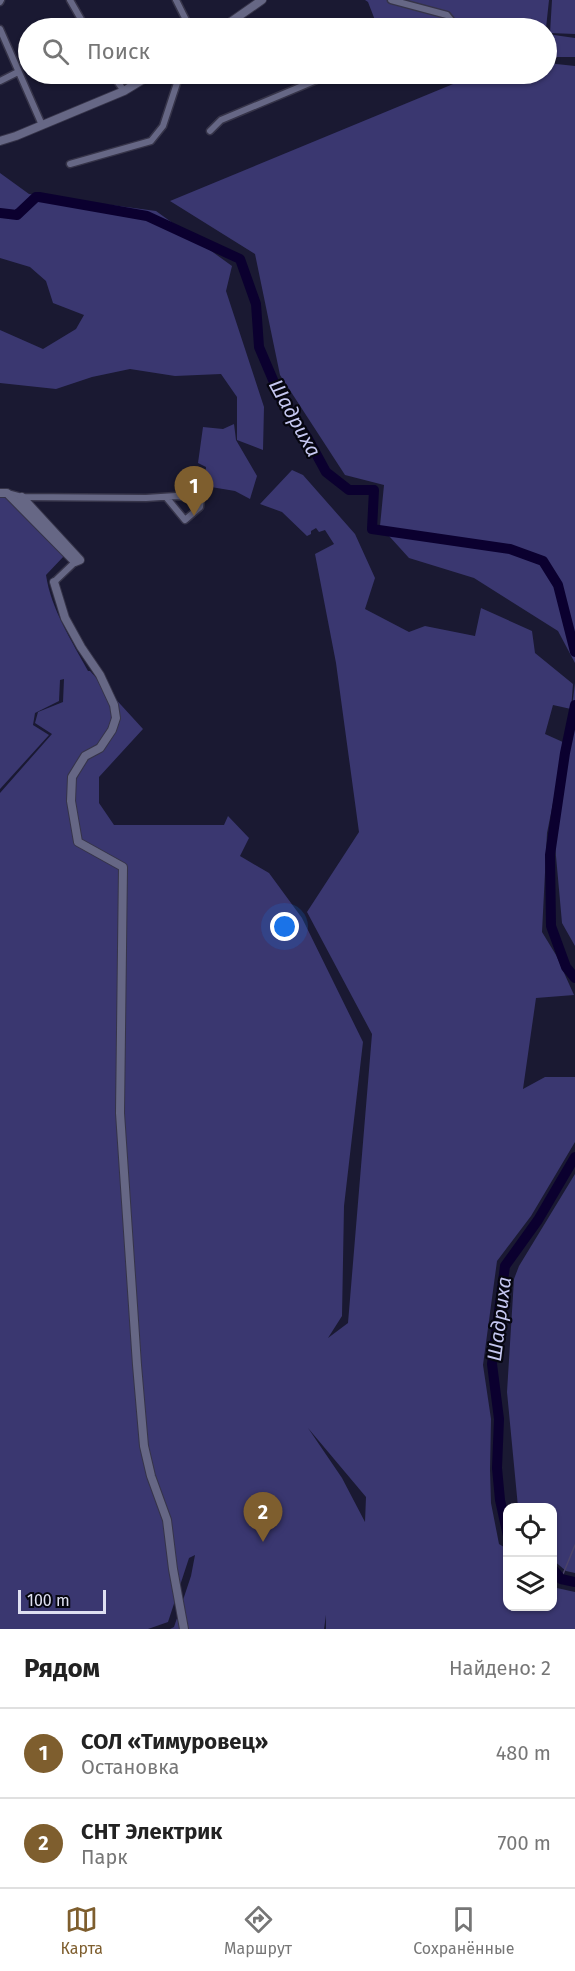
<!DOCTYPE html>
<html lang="ru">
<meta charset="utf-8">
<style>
body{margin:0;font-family:"Fira Sans",sans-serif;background:#f2f2f2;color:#222}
.controls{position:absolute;right:18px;bottom:18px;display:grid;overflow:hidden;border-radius:12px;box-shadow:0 2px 4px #0004}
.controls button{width:54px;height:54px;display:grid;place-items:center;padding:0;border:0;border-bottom:2px solid #e0e0e0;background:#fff;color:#222;font:30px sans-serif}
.scale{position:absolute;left:18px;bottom:15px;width:88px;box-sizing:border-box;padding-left:6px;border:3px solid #dfe0f1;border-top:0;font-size:16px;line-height:21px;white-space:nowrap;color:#dfe0f1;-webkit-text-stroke:4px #060610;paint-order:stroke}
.you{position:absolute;left:285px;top:927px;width:21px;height:21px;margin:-15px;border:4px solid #fff;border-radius:50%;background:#1a73e8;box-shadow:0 0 0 9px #1a73e833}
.badge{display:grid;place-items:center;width:39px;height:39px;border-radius:50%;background:#7e5e2e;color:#fff;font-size:20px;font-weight:700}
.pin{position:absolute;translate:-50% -50px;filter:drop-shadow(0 2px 3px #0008)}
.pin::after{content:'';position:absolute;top:32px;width:21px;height:18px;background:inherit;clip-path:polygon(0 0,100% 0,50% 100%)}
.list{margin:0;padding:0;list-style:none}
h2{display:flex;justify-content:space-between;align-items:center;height:78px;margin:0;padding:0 24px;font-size:26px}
h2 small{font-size:20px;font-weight:400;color:#767676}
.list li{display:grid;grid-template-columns:39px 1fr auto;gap:18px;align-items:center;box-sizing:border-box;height:90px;padding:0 24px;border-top:2px solid #e0e0e0}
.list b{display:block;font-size:22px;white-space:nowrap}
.list p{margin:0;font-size:20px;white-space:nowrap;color:#767676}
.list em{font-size:20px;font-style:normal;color:#767676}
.icon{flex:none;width:33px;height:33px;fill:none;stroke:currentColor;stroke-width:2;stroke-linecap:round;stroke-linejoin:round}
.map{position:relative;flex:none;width:575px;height:1629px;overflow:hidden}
.search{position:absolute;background:#fff;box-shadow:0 2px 4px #0004;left:18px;right:18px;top:18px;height:66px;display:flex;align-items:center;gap:15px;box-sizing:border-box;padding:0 21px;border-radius:33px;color:#767676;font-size:22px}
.sheet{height:258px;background:#fff}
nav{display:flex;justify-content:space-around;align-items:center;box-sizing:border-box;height:84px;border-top:2px solid #e0e0e0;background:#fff;font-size:16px;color:#767676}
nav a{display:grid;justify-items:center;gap:3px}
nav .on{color:#7e5e2e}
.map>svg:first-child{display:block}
.green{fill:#3a3770;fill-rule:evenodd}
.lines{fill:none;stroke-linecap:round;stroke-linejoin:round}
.stream{stroke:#4b4369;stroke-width:1.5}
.river{stroke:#0b002f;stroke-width:10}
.minor-casing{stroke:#363449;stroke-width:9}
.tertiary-casing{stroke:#363449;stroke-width:10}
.minor{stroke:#666785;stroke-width:6}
.tertiary{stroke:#666785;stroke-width:8}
.labels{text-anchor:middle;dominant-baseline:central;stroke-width:4.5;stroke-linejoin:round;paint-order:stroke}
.water-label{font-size:20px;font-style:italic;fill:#c5c7f0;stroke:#060610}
</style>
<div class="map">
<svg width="575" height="1629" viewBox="0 0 575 1629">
<rect width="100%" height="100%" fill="#1a1932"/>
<path class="green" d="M 365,0 L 549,0 L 546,28 L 452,28 L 450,24 L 439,28 L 378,28 L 368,2 Z
M 552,0 L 575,0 L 575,34 L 550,33 Z
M 547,34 L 575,38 L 575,57 L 547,57 Z
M 547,63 L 575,66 L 575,663 L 558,631 L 474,578 L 409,558 L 380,526 L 384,485 L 345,475 L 280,375 L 255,254 L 170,201 L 458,82 L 493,74 L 546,74 Z
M 0,173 L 29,194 L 156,211 L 232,266 L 226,291 L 264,407 L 263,450 L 237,440 L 237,397 L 221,374 L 175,376 L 130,369 L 92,377 L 56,389 L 0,383 L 0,330 L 43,349 L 76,329 L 84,315 L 53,303 L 46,281 L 30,267 L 0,258 Z
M 234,424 L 236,440 L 257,476 L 250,499 L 235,491 L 205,486 L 206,467 L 198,463 L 203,427 L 223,429 Z
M 292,470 L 303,475 L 355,534 L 375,578 L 365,609 L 409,632 L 425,626 L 475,636 L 481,608 L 532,631 L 535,653 L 573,684 L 571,709 L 553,705 L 545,734 L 565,743 L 547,833 L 542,932 L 556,955 L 574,995 L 536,998 L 523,1089 L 545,1077 L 575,1077 L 575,1142 L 531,1216 L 497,1261 L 483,1365 L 491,1419 L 490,1470 L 491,1503 L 499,1544 L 507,1549 L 508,1606 L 552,1606 L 553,1584 L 557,1588 L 575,1592 L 575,1629 L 326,1629 L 326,1615 L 324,1629 L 170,1629 L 174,1627 L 191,1576 L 195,1555 L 189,1558 L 168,1622 L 148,1629 L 0,1629 L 0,793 L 52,734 L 35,723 L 38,712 L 63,702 L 64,679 L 60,680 L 59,701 L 35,713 L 33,725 L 49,735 L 0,789 L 0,496 L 6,496 L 64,556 L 46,575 C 51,609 72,641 88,671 L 90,671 L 143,729 L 99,777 L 99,803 L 114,825 L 224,825 L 228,816 L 249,838 L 240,856 L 269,873 L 302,918 L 363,1042 L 344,1206 L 342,1316 L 328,1338 L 348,1323 L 372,1034 L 307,912 L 359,832 L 336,663 L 315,554 L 334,544 L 325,530 L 319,532 L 316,528 L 311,531 L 311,534 L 307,536 L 282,512 L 260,504 ZM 308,1428 L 366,1497 L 365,1522 L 342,1478 Z
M 575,683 L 575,946 L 562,923 L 555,845 Z
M 575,1174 L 575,1573 L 566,1571 L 553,1560 L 552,1508 L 518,1507 L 507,1392 L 514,1279 L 519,1266 Z"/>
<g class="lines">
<path class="stream" d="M 561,1579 L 575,1545"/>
<path class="river" d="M 0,213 L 17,215 L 36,197 L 39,197 L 147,216 L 240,259 L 256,304 L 259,347 L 282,401 L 307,437 L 326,472 L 349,490 L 374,490 L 372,529 L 510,549 L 543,561 L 558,585 L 575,652
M 575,705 L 565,753 L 550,855 L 551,926 L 566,967 L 575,978
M 508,1536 L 500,1500 L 497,1468 L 499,1419 L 492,1364 L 505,1266 L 538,1220 L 575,1157
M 552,1568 L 561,1579 L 575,1582"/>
<g class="minor-casing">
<path id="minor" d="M 70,0 L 86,28
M 176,0 L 190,28
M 391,0 L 447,15 L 451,20 L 446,27 L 443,28
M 0,2 L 1,0
M 0,29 L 42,125
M 112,74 L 124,91
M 0,81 L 18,72
M 210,131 L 221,120 L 331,74
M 70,164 L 151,141 L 163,126 L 180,74
M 7,493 L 22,497 L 146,498 L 176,496 L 201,499 L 200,507 L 185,520 L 166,497
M 54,582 L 75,562"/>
</g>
<g class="tertiary-casing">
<path id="tertiary" d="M 222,28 L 262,0
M 0,141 L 16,136 L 124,91 L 152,74
M 0,493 L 7,493 L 75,562 L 80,560 L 22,497
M 54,582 L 65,618 L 81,647 L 100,675 L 114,705 L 116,718 L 112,730 L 100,748 L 85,756 L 72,777 L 71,801 L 78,842 L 123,867 L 120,1113 L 137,1365 L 144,1446 L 151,1476 L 167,1520 L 173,1569 L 184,1629"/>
</g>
<use href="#minor" class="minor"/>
<use href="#tertiary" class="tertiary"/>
</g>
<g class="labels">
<g class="water-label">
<text transform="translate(295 418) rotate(61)">Шадриха</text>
<text transform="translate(499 1319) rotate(-83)">Шадриха</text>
</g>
</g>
</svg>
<div class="controls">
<button><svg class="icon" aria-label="locate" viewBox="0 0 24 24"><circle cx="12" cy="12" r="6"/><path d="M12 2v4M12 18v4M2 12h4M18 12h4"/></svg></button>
<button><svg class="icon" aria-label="layers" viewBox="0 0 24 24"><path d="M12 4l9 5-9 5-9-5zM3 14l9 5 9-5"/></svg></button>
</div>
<div class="scale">100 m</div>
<div class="you"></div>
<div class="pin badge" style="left:194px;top:516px">1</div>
<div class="pin badge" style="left:263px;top:1542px">2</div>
<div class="search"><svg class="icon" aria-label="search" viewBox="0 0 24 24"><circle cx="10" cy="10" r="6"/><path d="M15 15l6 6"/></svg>Поиск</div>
</div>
<section class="sheet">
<h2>Рядом<small>Найдено: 2</small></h2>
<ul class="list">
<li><span class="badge">1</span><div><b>СОЛ «Тимуровец»</b><p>Остановка</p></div><em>480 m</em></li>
<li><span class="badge">2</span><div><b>СНТ Электрик</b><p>Парк</p></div><em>700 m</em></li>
</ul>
</section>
<nav>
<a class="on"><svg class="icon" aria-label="map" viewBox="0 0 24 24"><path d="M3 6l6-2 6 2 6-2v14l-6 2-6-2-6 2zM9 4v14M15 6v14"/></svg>Карта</a>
<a><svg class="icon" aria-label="directions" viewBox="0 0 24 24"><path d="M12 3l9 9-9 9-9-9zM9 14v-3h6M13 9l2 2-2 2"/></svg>Маршрут</a>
<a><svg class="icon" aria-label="saved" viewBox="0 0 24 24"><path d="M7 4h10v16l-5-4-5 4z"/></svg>Сохранённые</a>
</nav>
